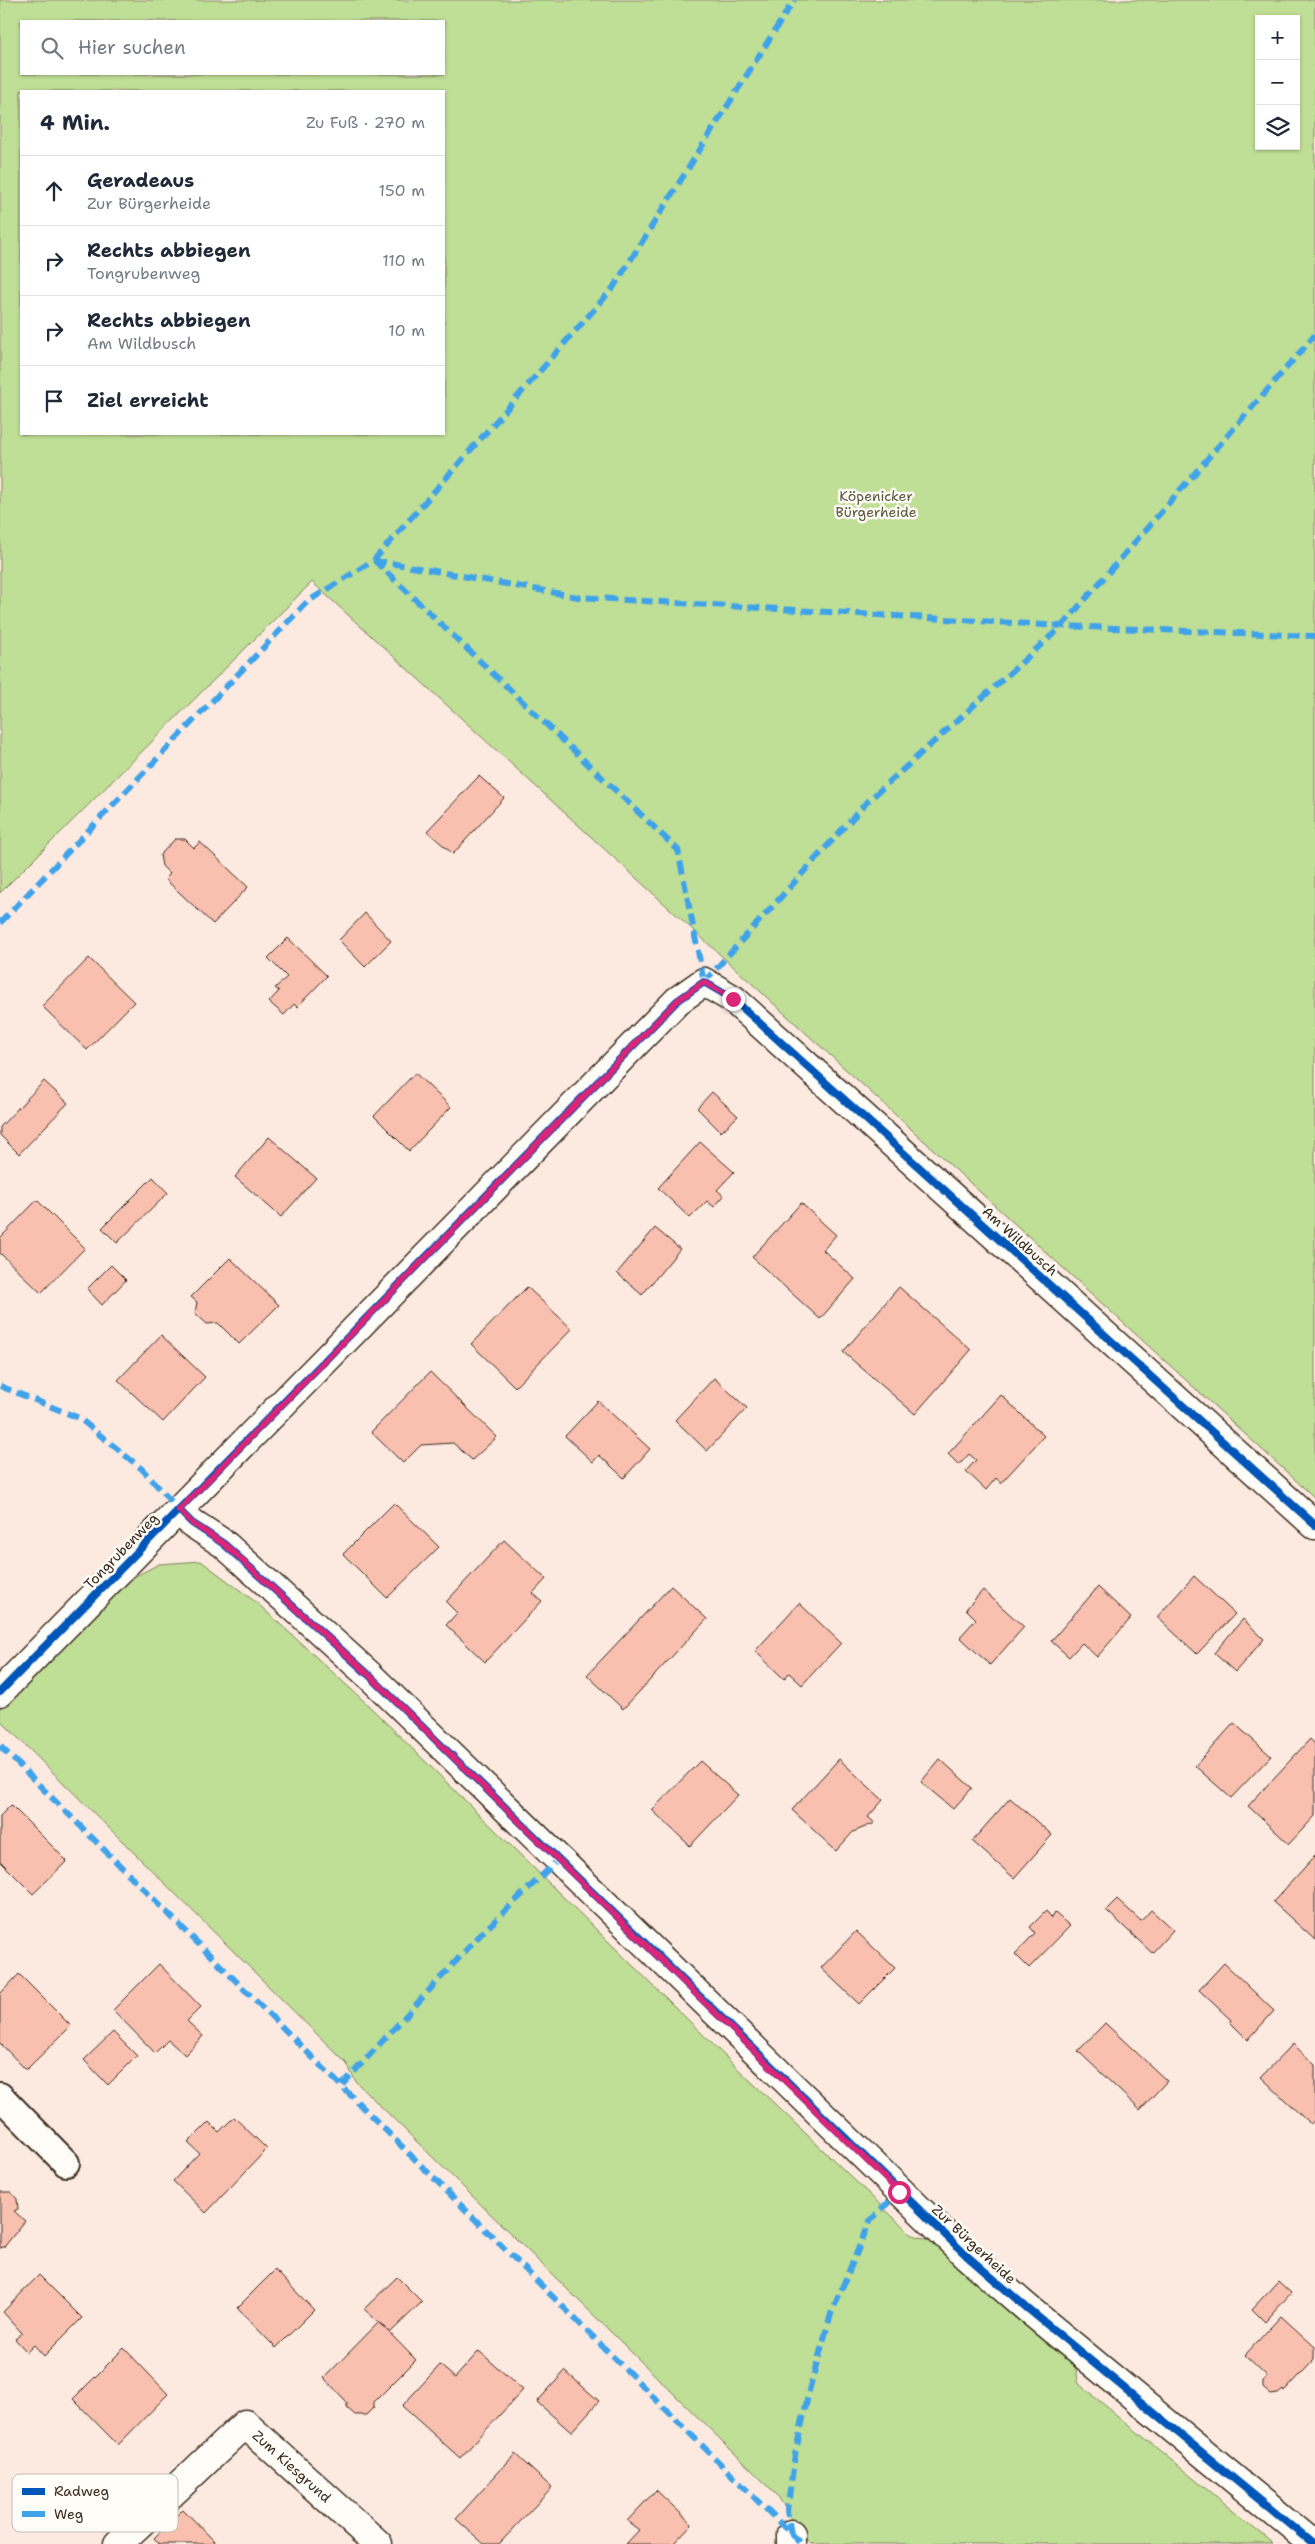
<!DOCTYPE html>
<html lang="de">
<meta charset="utf-8">
<style>
body{margin:0;font-family:"Shantell Sans",sans-serif;background:#f2f2f3;color:#1f2937}
.controls{position:absolute;right:15px;top:15px;display:grid;overflow:hidden;border-radius:0px;box-shadow:0 1px 4px #0004}
.controls button{width:45px;height:45px;display:grid;place-items:center;padding:0;border:0;border-bottom:1px solid #e0e1e3;background:#fff;color:#1f2937;font:25px sans-serif}
.stop{position:absolute;width:15px;height:15px;margin:-11px;border:4px solid #db2777;border-radius:50%;background:#fff}
.stop.end{background:#db2777;border-color:#fff;box-shadow:0 1px 5px #0008}
.list{margin:0;padding:0;list-style:none}
h2{display:flex;justify-content:space-between;align-items:center;height:65px;margin:0;padding:0 20px;font-size:21px}
h2 small{font-size:16px;font-weight:400;color:#747a83}
.list li{display:grid;grid-template-columns:32px 1fr auto;gap:15px;align-items:center;box-sizing:border-box;height:70px;padding:0 20px;border-top:1px solid #e0e1e3}
.list b{display:block;font-size:19px;white-space:nowrap}
.list p{margin:0;font-size:16px;white-space:nowrap;color:#747a83}
.list em{font-size:16px;font-style:normal;color:#747a83}
.icon{flex:none;width:28px;height:28px;fill:none;stroke:currentColor;stroke-width:2;stroke-linecap:round;stroke-linejoin:round}
.map{position:relative;flex:none;width:1315px;height:2544px;overflow:hidden}
.search{position:absolute;background:#fff;box-shadow:0 1px 4px #0004;left:20px;top:20px;width:425px;height:55px;display:flex;align-items:center;gap:12px;box-sizing:border-box;padding:0 18px;border-radius:0px;color:#747a83;font-size:19px}
.panel{position:absolute;background:#fff;box-shadow:0 1px 4px #0004;left:20px;top:90px;width:425px;height:345px;border-radius:0px}
.map>svg:first-child{display:block}
.green{fill:#bfde96;stroke:#7d845a;fill-rule:evenodd}
.building{fill:#f9bfaf;stroke:#3b2a1e}
.lines{fill:none;stroke-linecap:round;stroke-linejoin:round}
.lane-casing{stroke:#3b2a1e;stroke-width:30}
.street-casing{stroke:#3b2a1e;stroke-width:31}
.lane{stroke:#fdfcf7;stroke-width:26}
.street{stroke:#fdfcf7;stroke-width:28}
.quiet{stroke:#3fa3ea;stroke-width:6;stroke-dasharray:12 6;stroke-linecap:butt}
.cycleway-casing{stroke:#fdfcf7;stroke-width:11}
.cycleway{stroke:#0057b8;stroke-width:8}
.route{stroke:#db2777;stroke-width:6}
.labels{text-anchor:middle;dominant-baseline:central;stroke-width:5;stroke-linejoin:round;paint-order:stroke}
.park-label{font-size:14px;fill:#5c573c;stroke:#fdfcf7}
.street-label{font-size:14px;fill:#3b2a1e;stroke:#fdfcf7}
.key{fill:#fdfcf7;stroke:#c3bdb6;stroke-width:1}
.key-label{font-size:14px;fill:#3b2a1e}
</style>
<div class="map">
<svg width="1315" height="2544" viewBox="0 0 1315 2544">
<rect width="100%" height="100%" fill="#fceae1"/>
<filter id="ink" filterUnits="userSpaceOnUse"><feTurbulence type="fractalNoise" baseFrequency=".02" numOctaves="2"/><feDisplacementMap in="SourceGraphic" scale="10" xChannelSelector="R" yChannelSelector="G"/><feConvolveMatrix kernelMatrix="1 2 1 2 8 2 1 2 1" color-interpolation-filters="sRGB"/></filter>
<g filter="url(#ink)">
<path class="green" d="M 0,0 L 1315,0 L 1315,1498 L 312,582 L 0,893 ZM 1259,19 L 1296,19 L 1296,146 L 1259,146 ZM 21,21 L 444,21 L 444,74 L 21,74 ZM 21,91 L 444,91 L 444,434 L 21,434 Z
M 201,1561 L 257,1603 L 365,1702 L 735,2066 L 912,2235 L 931,2240 L 1074,2360 L 1079,2384 L 1273,2544 L 811,2544 L 799,2533 L 778,2496 L 356,2082 L 347,2064 L 0,1720 L 0,1700 L 128,1580 L 159,1564 Z"/>
<path class="building" d="M 479,776 L 504,798 L 453,854 L 427,831 Z
M 175,839 L 185,839 L 194,848 L 200,842 L 248,887 L 213,924 L 165,879 L 170,874 L 162,866 L 160,855 Z
M 365,913 L 391,941 L 365,967 L 339,940 Z
M 288,938 L 327,976 L 297,1007 L 294,1004 L 284,1015 L 269,1002 L 279,991 L 275,988 L 287,977 L 268,958 Z
M 89,958 L 134,1002 L 87,1050 L 42,1006 Z
M 415,1073 L 451,1107 L 409,1151 L 374,1116 Z
M 44,1081 L 68,1103 L 19,1154 L 0,1135 L 0,1127 Z
M 712,1092 L 738,1116 L 721,1132 L 697,1108 Z
M 269,1137 L 316,1178 L 281,1217 L 235,1177 Z
M 700,1142 L 734,1172 L 717,1190 L 724,1196 L 714,1207 L 707,1201 L 690,1218 L 658,1188 Z
M 153,1177 L 168,1193 L 117,1243 L 102,1228 Z
M 37,1200 L 85,1248 L 41,1293 L 0,1253 L 0,1238 Z
M 801,1203 L 836,1235 L 823,1250 L 855,1279 L 820,1319 L 752,1257 Z
M 655,1228 L 680,1249 L 642,1295 L 617,1273 Z
M 230,1258 L 279,1305 L 239,1344 L 218,1323 L 207,1324 L 195,1313 L 197,1302 L 191,1297 Z
M 111,1265 L 126,1280 L 102,1305 L 87,1289 Z
M 527,1287 L 572,1329 L 515,1387 L 471,1344 Z
M 899,1287 L 971,1350 L 915,1414 L 843,1352 Z
M 161,1335 L 205,1377 L 163,1422 L 118,1380 Z
M 430,1372 L 497,1437 L 472,1460 L 453,1443 L 421,1445 L 403,1463 L 371,1432 Z
M 714,1378 L 747,1408 L 707,1451 L 675,1420 Z
M 1001,1395 L 1044,1436 L 1001,1483 L 996,1478 L 986,1490 L 966,1471 L 976,1460 L 969,1454 L 959,1465 L 948,1454 Z
M 598,1401 L 650,1449 L 624,1478 L 599,1455 L 593,1462 L 565,1436 Z
M 394,1503 L 439,1547 L 387,1598 L 343,1554 Z
M 504,1540 L 546,1579 L 533,1593 L 542,1601 L 485,1662 L 446,1625 L 457,1613 L 446,1602 Z
M 1194,1576 L 1235,1614 L 1197,1654 L 1157,1617 Z
M 671,1586 L 707,1619 L 623,1709 L 587,1675 Z
M 1098,1587 L 1131,1618 L 1097,1657 L 1082,1643 L 1069,1657 L 1051,1641 Z
M 983,1590 L 1024,1627 L 990,1665 L 960,1637 L 976,1619 L 966,1609 Z
M 799,1603 L 841,1643 L 802,1685 L 789,1673 L 784,1679 L 755,1651 Z
M 1243,1619 L 1264,1639 L 1235,1672 L 1214,1653 Z
M 1234,1723 L 1271,1756 L 1231,1798 L 1195,1766 Z
M 1310,1739 L 1315,1744 L 1315,1816 L 1289,1844 L 1248,1806 Z
M 839,1759 L 883,1800 L 868,1817 L 875,1823 L 853,1832 L 836,1851 L 792,1810 Z
M 940,1759 L 972,1788 L 953,1809 L 921,1782 Z
M 700,1761 L 738,1795 L 690,1846 L 652,1810 Z
M 1010,1798 L 1052,1835 L 1014,1878 L 972,1841 Z
M 11,1805 L 67,1861 L 33,1894 L 0,1861 L 0,1816 Z
M 1315,1856 L 1315,1940 L 1273,1902 Z
M 1117,1899 L 1141,1921 L 1151,1910 L 1173,1930 L 1152,1953 L 1106,1910 Z
M 1046,1911 L 1052,1918 L 1055,1913 L 1070,1926 L 1029,1968 L 1015,1954 L 1035,1933 L 1030,1927 Z
M 856,1931 L 895,1968 L 859,2004 L 821,1968 Z
M 1224,1963 L 1274,2011 L 1248,2040 L 1230,2022 L 1231,2020 L 1199,1990 Z
M 159,1964 L 201,2007 L 187,2021 L 203,2036 L 185,2055 L 168,2040 L 155,2053 L 113,2010 Z
M 19,1974 L 71,2026 L 26,2070 L 0,2043 L 0,1994 Z
M 1105,2023 L 1167,2081 L 1140,2110 L 1078,2051 Z
M 113,2032 L 137,2056 L 108,2085 L 84,2060 Z
M 1293,2044 L 1315,2065 L 1315,2120 L 1310,2124 L 1261,2077 Z
M 234,2117 L 267,2149 L 206,2213 L 173,2181 L 199,2153 L 188,2143 L 209,2122 L 219,2132 Z
M 0,2192 L 11,2192 L 17,2199 L 18,2209 L 14,2211 L 25,2221 L 4,2247 L 0,2248 Z
M 275,2270 L 314,2310 L 276,2348 L 237,2308 Z
M 39,2275 L 82,2318 L 44,2356 L 34,2345 L 27,2352 L 15,2339 L 22,2333 L 3,2312 Z
M 397,2277 L 422,2302 L 390,2333 L 364,2309 Z
M 1278,2281 L 1291,2293 L 1265,2322 L 1252,2309 Z
M 1281,2316 L 1315,2347 L 1315,2359 L 1284,2392 L 1283,2390 L 1278,2394 L 1271,2395 L 1263,2388 L 1263,2381 L 1267,2376 L 1245,2355 Z
M 379,2322 L 416,2360 L 374,2402 L 374,2407 L 366,2415 L 355,2415 L 347,2408 L 347,2402 L 324,2378 Z
M 124,2348 L 168,2394 L 118,2445 L 73,2399 Z
M 479,2351 L 523,2390 L 460,2458 L 402,2406 L 440,2365 L 455,2378 Z
M 565,2371 L 599,2401 L 571,2432 L 537,2402 Z
M 515,2454 L 552,2488 L 499,2544 L 484,2544 L 456,2519 Z
M 656,2490 L 692,2524 L 673,2544 L 626,2544 L 639,2530 L 627,2521 Z
M 183,2509 L 217,2544 L 159,2544 L 154,2538 Z"/>
<g class="lines">
<g class="lane-casing">
<path id="lane" d="M 0,2096 L 66,2163"/>
</g>
<g class="street-casing">
<g id="street">
<path d="M 179,1510 L 192,1523 L 224,1544 L 369,1675 L 967,2256 L 1027,2308 L 1313,2544"/>
<path d="M 0,1692 L 677,1001 L 704,982 L 733,999 L 1315,1525"/>
<path d="M 791,2534 L 791,2544"/>
<path id="s1" d="M 118,2544 L 245,2424 L 378,2544"/>
</g>
</g>
<use href="#lane" class="lane"/>
<use href="#street" class="street"/>
<path class="quiet" d="M 374,560 L 578,597 L 1062,626 L 1315,636
M 374,560 L 678,850 L 704,982
M 0,923 L 307,602 L 374,560 L 613,288 L 794,0
M 704,982 L 867,802 L 1062,626 L 1315,335
M 0,1386 L 79,1418 L 142,1469 L 179,1510
M 0,1746 L 801,2544
M 342,2085 L 481,1934 L 559,1859
M 791,2534 L 787,2511 L 795,2455 L 809,2391 L 831,2314 L 870,2221 L 899,2192"/>
<g class="cycleway-casing">
<path id="cycleway" d="M 179,1510 L 192,1523 L 224,1544 L 369,1675 L 967,2256 L 1027,2308 L 1313,2544
M 0,1692 L 677,1001 L 704,982 L 733,999 L 1315,1525"/>
</g>
<use href="#cycleway" class="cycleway"/>
</g>
</g>
<g class="lines" filter="url(#ink)">
<path class="route" d="M 733,999 L 704,982 L 677,1001 L 179,1510 L 192,1523 L 224,1544 L 369,1675 L 899,2192"/>
</g>
<g class="labels">
<g class="park-label">
<text x="876" y="496">Köpenicker<tspan x="876" dy="16">Bürgerheide</tspan></text>
</g>
<g class="street-label">
<text transform="translate(1020 1241) rotate(42)">Am Wildbusch</text>
<text transform="translate(121 1551) rotate(-46)">Tongrubenweg</text>
<text transform="translate(974 2244) rotate(43)">Zur Bürgerheide</text>
<text stroke="none"><textPath href="#s1" startOffset="238">Zum Kiesgrund</textPath></text>
</g>
</g>
<rect x="12" y="2474" width="166" height="58" rx="8" class="key"/>
<rect x="22" y="2488" width="23" height="7" fill="#0057b8"/>
<rect x="22" y="2511" width="23" height="6" fill="#3fa3ea"/>
<g class="key-label">
<text x="54" y="2496">Radweg</text>
<text x="54" y="2519">Weg</text>
</g>
</svg>
<div class="controls">
<button>+</button>
<button>−</button>
<button><svg class="icon" aria-label="layers" viewBox="0 0 24 24"><path d="M12 4l9 5-9 5-9-5zM3 14l9 5 9-5"/></svg></button>
</div>
<div class="stop" style="left:899px;top:2192px"></div>
<div class="stop end" style="left:733px;top:999px"></div>
<div class="search"><svg class="icon" aria-label="search" viewBox="0 0 24 24"><circle cx="10" cy="10" r="6"/><path d="M15 15l6 6"/></svg>Hier suchen</div>
<section class="panel">
<h2>4 Min.<small>Zu Fuß · 270 m</small></h2>
<ul class="list">
<li><svg class="icon" aria-label="ahead" viewBox="0 0 24 24"><path d="M12 20V5M6 11l6-6 6 6"/></svg><div><b>Geradeaus</b><p>Zur Bürgerheide</p></div><em>150 m</em></li>
<li><svg class="icon" aria-label="right" viewBox="0 0 24 24"><path d="M7 20v-9h11M14 6l5 5-5 5"/></svg><div><b>Rechts abbiegen</b><p>Tongrubenweg</p></div><em>110 m</em></li>
<li><svg class="icon" aria-label="right" viewBox="0 0 24 24"><path d="M7 20v-9h11M14 6l5 5-5 5"/></svg><div><b>Rechts abbiegen</b><p>Am Wildbusch</p></div><em>10 m</em></li>
<li><svg class="icon" aria-label="arrive" viewBox="0 0 24 24"><path d="M6 21V4h12l-3 4 3 4H6"/></svg><div><b>Ziel erreicht</b></div></li>
</ul>
</section>
</div>
